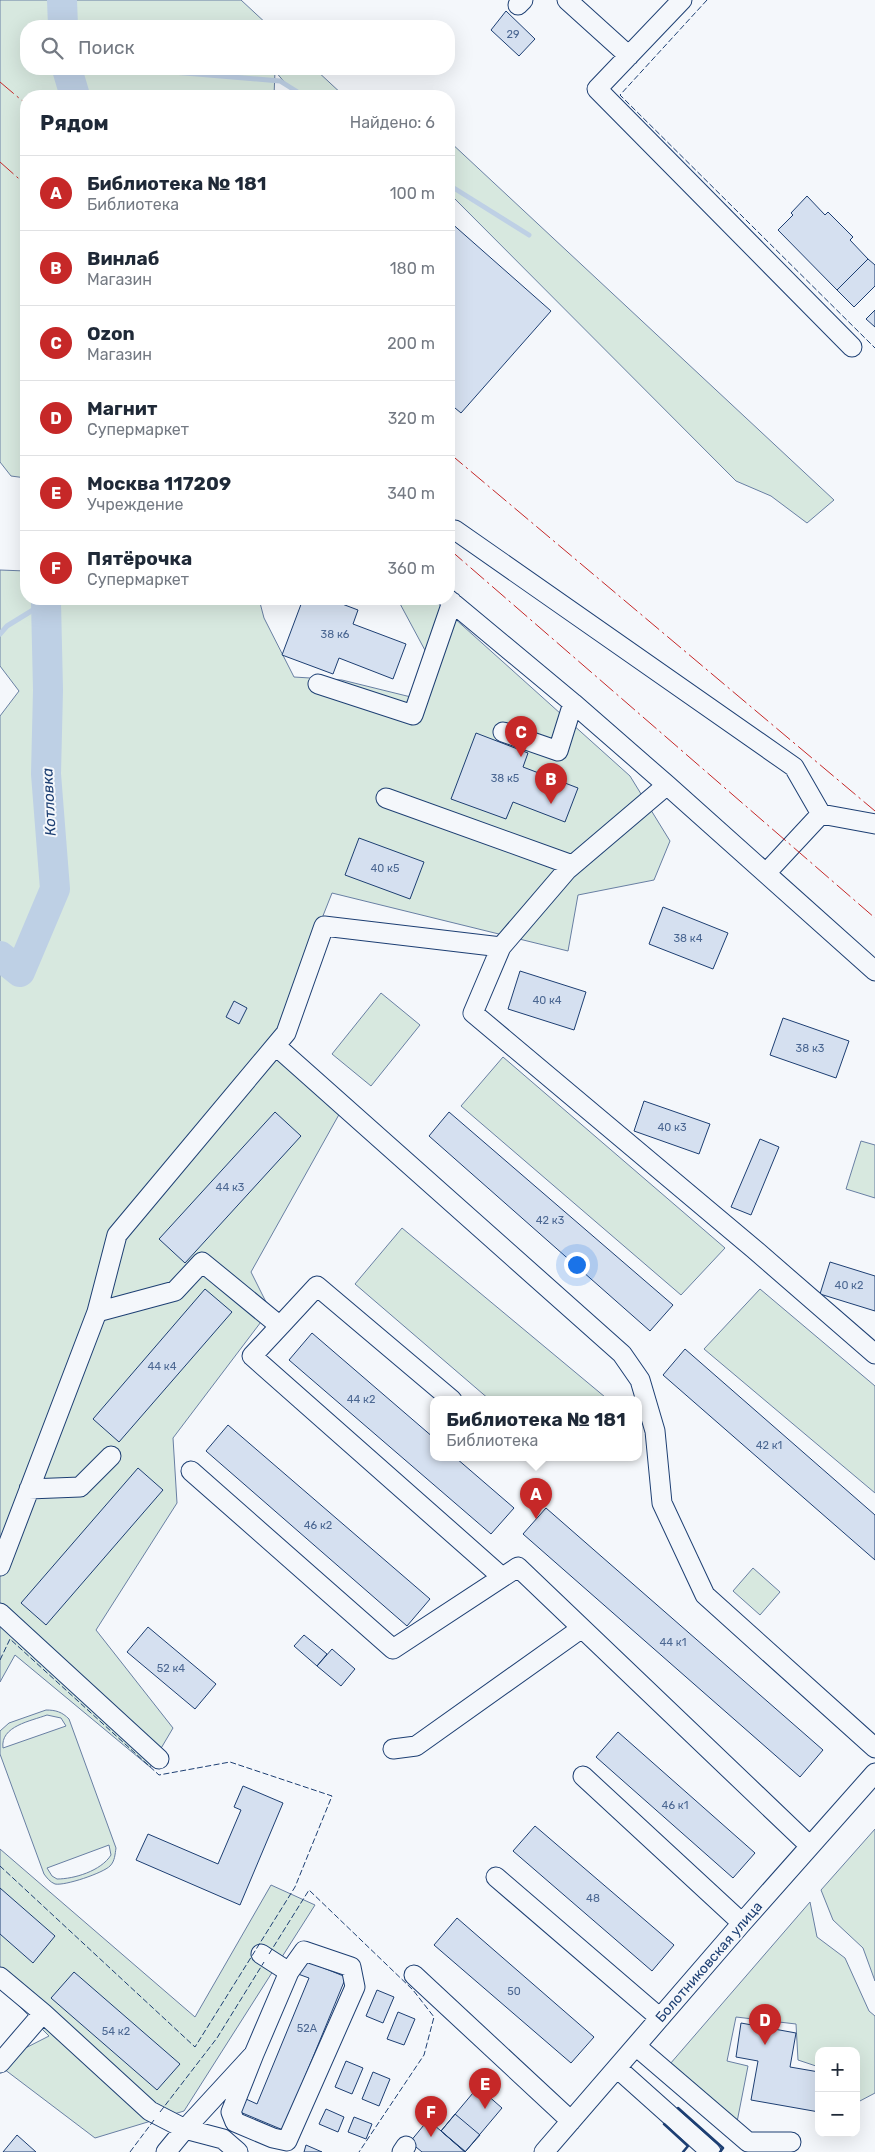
<!DOCTYPE html>
<html lang="ru">
<meta charset="utf-8">
<style>
body{margin:0;font-family:Rubik,sans-serif;background:#f6f6f7;color:#1f2937}
.controls{position:absolute;right:15px;bottom:15px;display:grid;overflow:hidden;border-radius:10px;box-shadow:0 5px 20px #0002}
.controls button{width:45px;height:45px;display:grid;place-items:center;padding:0;border:0;border-bottom:1px solid #e0e1e3;background:#fff;color:#1f2937;font:25px sans-serif}
.you{position:absolute;left:576px;top:1264px;width:18px;height:18px;margin:-12px;border:4px solid #fff;border-radius:50%;background:#1a73e8;box-shadow:0 0 0 8px #1a73e833}
.badge{display:grid;place-items:center;width:32px;height:32px;border-radius:50%;background:#c62828;color:#fff;font-size:16px;font-weight:700}
.pin{position:absolute;translate:-50% -41px;filter:drop-shadow(0 1px 2px #0008)}
.pin::after{content:'';position:absolute;top:26px;width:18px;height:15px;background:inherit;clip-path:polygon(0 0,100% 0,50% 100%)}
.popup{position:absolute;left:430px;top:1396px;width:212px;height:65px;box-sizing:border-box;display:grid;place-content:center;border-radius:10px;background:#fff;filter:drop-shadow(0 1px 4px #0005);font-size:16px;white-space:nowrap;color:#747a83}
.popup b{font-size:19px;color:#1f2937}
.popup::after{content:'';position:absolute;left:50%;top:100%;margin-left:-10px;border:10px solid transparent;border-top-color:#fff}
.list{margin:0;padding:0;list-style:none}
h2{display:flex;justify-content:space-between;align-items:center;height:65px;margin:0;padding:0 20px;font-size:21px}
h2 small{font-size:16px;font-weight:400;color:#747a83}
.list li{display:grid;grid-template-columns:32px 1fr auto;gap:15px;align-items:center;box-sizing:border-box;height:75px;padding:0 20px;border-top:1px solid #e0e1e3}
.list b{display:block;font-size:19px;white-space:nowrap}
.list p{margin:0;font-size:16px;white-space:nowrap;color:#747a83}
.list em{font-size:16px;font-style:normal;color:#747a83}
.icon{flex:none;width:28px;height:28px;fill:none;stroke:currentColor;stroke-width:2;stroke-linecap:round;stroke-linejoin:round}
.map{position:relative;flex:none;width:875px;height:2152px;overflow:hidden}
.search{position:absolute;background:#fff;box-shadow:0 5px 20px #0002;left:20px;top:20px;width:435px;height:55px;display:flex;align-items:center;gap:12px;box-sizing:border-box;padding:0 18px;border-radius:20px;color:#747a83;font-size:19px}
.panel{position:absolute;background:#fff;box-shadow:0 5px 20px #0002;left:20px;top:90px;width:435px;height:515px;border-radius:20px}
.map>svg:first-child{display:block}
.green{fill:#d7e8df;stroke:#687fa3;fill-rule:evenodd}
.lines{fill:none;stroke-linecap:round;stroke-linejoin:round}
.stream{stroke:#bed0e5;stroke-width:5}
.river{stroke:#bed0e5;stroke-width:30}
.building{fill:#d5e0f0;stroke:#1d3f73}
.minor-casing{stroke:#1d3f73;stroke-width:21}
.minor{stroke:#f4f7fb;stroke-width:19}
.fence{stroke:#1d3f73;stroke-width:1;stroke-dasharray:6 2.5;stroke-linecap:butt}
.wall{stroke:#1d3f73;stroke-width:2.5}
.power{stroke:#c62828;stroke-width:1;stroke-dasharray:18 4 2.5 4;stroke-linecap:butt}
.labels{text-anchor:middle;dominant-baseline:central;stroke-width:4;stroke-linejoin:round;paint-order:stroke}
.number-label{font-size:11px;fill:#4b6792}
.street-label{font-size:14px;fill:#1d3f73;stroke:#f4f7fb}
.water-label{font-size:15px;font-style:italic;fill:#1d3f73;stroke:#f4f7fb}
</style>
<div class="map">
<svg width="875" height="2152" viewBox="0 0 875 2152">
<rect width="100%" height="100%" fill="#f4f7fb"/>
<path class="green" d="M 0,0 L 241,0 L 269,26 L 26,26 L 26,69 L 315,69 L 344,96 L 296,96 L 275,71 L 274,96 L 26,96 L 26,478 L 11,476 L 0,462 Z
M 449,141 L 834,500 L 807,523 L 771,496 L 736,481 L 449,193 Z
M 0,570 L 26,571 L 26,599 L 259,599 L 264,618 L 294,677 L 342,680 L 419,699 L 427,654 L 398,600 L 433,599 L 630,776 L 670,841 L 654,880 L 578,895 L 568,951 L 332,893 L 277,1032 L 346,1102 L 251,1272 L 270,1310 L 173,1438 L 177,1503 L 96,1630 L 173,1728 L 150,1767 L 15,1655 L 0,1682 L 0,716 L 19,691 L 0,666 Z
M 381,993 L 420,1025 L 371,1086 L 332,1054 Z
M 503,1057 L 725,1248 L 681,1295 L 461,1106 Z
M 861,1141 L 875,1145 L 875,1198 L 846,1189 Z
M 402,1228 L 605,1397 L 602,1400 L 490,1400 L 355,1284 Z
M 760,1289 L 875,1386 L 875,1493 L 704,1349 Z
M 753,1568 L 780,1592 L 760,1615 L 733,1591 Z
M 46,1710 C 56,1710 62,1712 69,1719 L 116,1848 C 115,1854 115,1861 110,1866 C 103,1873 65,1886 55,1884 C 50,1882 47,1878 44,1874 L 0,1754 L 0,1731 L 9,1723 ZM 47,1715 L 61,1718 L 66,1726 L 3,1748 C 0,1726 31,1721 47,1715 ZM 109,1845 L 111,1855 C 101,1871 74,1879 57,1879 L 52,1876 L 47,1868 Z
M 875,1829 L 875,1981 L 863,1948 L 833,1920 L 821,1890 Z
M 0,1849 L 195,2017 L 271,1885 L 315,1905 L 184,2111 L 95,2138 L 0,2066 L 0,2061 L 49,2036 L 0,1987 Z
M 810,1902 L 817,1937 L 845,1958 L 869,2011 L 875,2016 L 875,2093 L 858,2102 L 856,2100 L 856,2051 L 819,2051 L 819,2067 L 798,2060 L 796,2024 L 736,2017 L 727,2061 L 748,2066 L 737,2122 L 670,2064 Z"/>
<g class="lines">
<path class="stream" d="M 137,69 L 280,81 L 304,96
M 449,185 L 529,235
M 0,634 L 7,626 L 46,602"/>
<path class="river" d="M 62,0 L 63,26
M 67,69 L 75,96
M 0,956 L 20,972 L 55,889 L 46,774 L 48,690 L 46,602 L 47,599"/>
</g>
<path class="building" d="M 506,11 L 535,39 L 519,56 L 491,30 Z
M 807,196 L 825,215 L 828,212 L 853,237 L 850,240 L 868,259 L 837,290 L 778,230 L 793,215 L 791,213 Z
M 449,221 L 551,311 L 461,413 L 449,403 Z
M 868,259 L 875,265 L 875,286 L 854,307 L 837,290 Z
M 875,310 L 875,327 L 866,319 Z
M 303,599 L 329,599 L 358,610 L 353,624 L 406,644 L 393,679 L 339,658 L 333,674 L 282,655 Z
M 476,733 L 528,753 L 523,767 L 578,788 L 565,822 L 513,802 L 506,819 L 451,799 Z
M 359,838 L 424,862 L 410,899 L 345,875 Z
M 663,907 L 728,933 L 713,969 L 649,944 Z
M 520,971 L 586,992 L 574,1030 L 508,1009 Z
M 234,1001 L 247,1008 L 239,1024 L 226,1017 Z
M 783,1018 L 849,1041 L 836,1078 L 770,1055 Z
M 644,1101 L 710,1124 L 699,1154 L 634,1131 Z
M 275,1112 L 301,1136 L 185,1263 L 159,1239 Z
M 449,1112 L 673,1305 L 650,1331 L 429,1136 Z
M 760,1139 L 779,1147 L 751,1215 L 731,1207 Z
M 830,1262 L 875,1276 L 875,1311 L 820,1294 Z
M 205,1289 L 232,1312 L 119,1442 L 93,1419 Z
M 312,1333 L 434,1438 L 434,1458 L 456,1458 L 514,1508 L 491,1534 L 289,1360 Z
M 685,1349 L 875,1515 L 875,1560 L 663,1375 Z
M 228,1425 L 430,1599 L 407,1626 L 206,1451 Z
M 138,1468 L 163,1490 L 46,1625 L 21,1603 Z
M 546,1508 L 823,1750 L 800,1777 L 523,1534 Z
M 148,1627 L 216,1684 L 195,1709 L 127,1652 Z
M 304,1635 L 327,1654 L 317,1666 L 294,1646 Z
M 332,1649 L 355,1669 L 341,1686 L 317,1666 Z
M 618,1732 L 755,1853 L 733,1878 L 596,1757 Z
M 243,1786 L 283,1803 L 240,1905 L 136,1860 L 148,1834 L 218,1864 L 241,1810 L 234,1807 Z
M 535,1826 L 674,1945 L 652,1971 L 513,1851 Z
M 0,1888 L 55,1936 L 33,1963 L 0,1934 Z
M 457,1918 L 594,2037 L 571,2063 L 434,1945 Z
M 304,1960 L 346,1977 L 283,2130 L 240,2112 L 246,2099 L 257,2104 L 309,1978 L 298,1974 Z
M 74,1972 L 180,2064 L 157,2090 L 51,1998 Z
M 377,1990 L 394,1997 L 383,2023 L 366,2016 Z
M 398,2012 L 415,2019 L 404,2045 L 387,2039 Z
M 741,2023 L 796,2033 L 790,2067 L 819,2072 L 819,2112 L 751,2100 L 758,2061 L 736,2057 Z
M 346,2061 L 363,2068 L 352,2094 L 335,2087 Z
M 373,2072 L 390,2079 L 379,2106 L 362,2099 Z
M 478,2087 L 502,2108 L 465,2152 L 441,2131 Z
M 326,2109 L 344,2117 L 338,2132 L 319,2124 Z
M 455,2114 L 480,2135 L 465,2152 L 441,2131 Z
M 354,2117 L 372,2124 L 366,2139 L 348,2132 Z
M 428,2120 L 466,2152 L 422,2152 L 410,2142 Z
M 17,2135 L 36,2152 L 3,2152 Z
M 306,2145 L 322,2152 L 304,2152 Z"/>
<g class="lines">
<g class="minor-casing">
<path id="minor" d="M 567,0 L 629,56
M 682,0 L 597,89 L 852,347
M 518,5 L 523,0
M 455,530 L 794,767 L 821,814
M 448,599 L 573,703 L 667,785 L 875,971
M 318,684 L 413,715 L 452,602
M 503,732 L 558,751 L 573,703
M 386,798 L 572,865
M 767,872 L 821,814 L 875,824
M 501,947 L 473,1013 L 754,1249 L 875,1354
M 276,1046 L 622,1354 L 640,1380 L 655,1431 L 662,1503 L 705,1595 L 875,1748
M 97,1312 L 175,1291 L 202,1262 L 280,1326 L 252,1356 L 502,1577
M 280,1326 L 317,1286 L 452,1400
M 191,1471 L 393,1649 L 518,1567 L 810,1846
M 29,1489 L 80,1487 L 111,1456
M 0,1566 L 97,1312 L 117,1235 L 286,1033 L 324,926 L 501,947 L 567,870 L 667,785
M 0,1613 L 159,1759
M 393,1749 L 416,1746 L 582,1628
M 583,1776 L 742,1923
M 496,1877 L 660,2018
M 261,1954 L 289,1972
M 414,1975 L 571,2121
M 0,1977 L 43,2013 L 150,2111 L 185,2129 L 254,2054 L 289,1972 L 304,1951 L 351,1967 L 355,1987 L 287,2141 L 273,2138 L 235,2122 L 231,2112 L 254,2054
M 636,2046 L 748,2142 L 791,2142
M 0,2063 L 43,2013
M 617,2068 L 711,2152
M 166,2152 L 185,2129 L 223,2139 L 238,2152
M 402,2152 L 406,2146
M 544,2152 L 742,1923 L 875,1773"/>
</g>
<use href="#minor" class="minor"/>
<path class="fence" d="M 707,0 L 620,95 L 875,348
M 0,1660 L 10,1639 L 159,1775 L 230,1762 L 332,1796 L 295,1887 L 195,2047 L 0,1866
M 269,1954 L 309,1890 L 413,1990 L 434,2017 L 424,2055 L 359,2152
M 160,2112 L 217,2038 L 264,1962
M 130,2152 L 154,2120"/>
<path class="wall" d="M 678,2108 L 723,2148 L 720,2152
M 664,2124 L 688,2146 L 683,2152"/>
<path class="power" d="M 0,82 L 26,104
M 0,162 L 26,185
M 449,453 L 875,811
M 449,549 L 875,918"/>
</g>
<g class="labels">
<g class="number-label">
<text x="513" y="34">29</text>
<text x="335" y="634">38 к6</text>
<text x="505" y="778">38 к5</text>
<text x="385" y="868">40 к5</text>
<text x="688" y="938">38 к4</text>
<text x="547" y="1000">40 к4</text>
<text x="810" y="1048">38 к3</text>
<text x="672" y="1127">40 к3</text>
<text x="230" y="1187">44 к3</text>
<text x="550" y="1220">42 к3</text>
<text x="849" y="1285">40 к2</text>
<text x="162" y="1366">44 к4</text>
<text x="361" y="1399">44 к2</text>
<text x="769" y="1445">42 к1</text>
<text x="318" y="1525">46 к2</text>
<text x="673" y="1642">44 к1</text>
<text x="171" y="1668">52 к4</text>
<text x="675" y="1805">46 к1</text>
<text x="593" y="1898">48</text>
<text x="514" y="1991">50</text>
<text x="307" y="2028">52А</text>
<text x="116" y="2031">54 к2</text>
</g>
<g class="street-label">
<text transform="translate(709 1962) rotate(-49)">Болотниковская улица</text>
</g>
<g class="water-label">
<text transform="translate(49 802) rotate(-93)">Котловка</text>
</g>
</g>
</svg>
<div class="controls">
<button>+</button>
<button>−</button>
</div>
<div class="you"></div>
<div class="pin badge" style="left:536px;top:1519px">A</div>
<div class="popup"><b>Библиотека № 181</b>Библиотека</div>
<div class="pin badge" style="left:551px;top:804px">B</div>
<div class="pin badge" style="left:521px;top:757px">C</div>
<div class="pin badge" style="left:765px;top:2045px">D</div>
<div class="pin badge" style="left:485px;top:2109px">E</div>
<div class="pin badge" style="left:431px;top:2137px">F</div>
<div class="search"><svg class="icon" aria-label="search" viewBox="0 0 24 24"><circle cx="10" cy="10" r="6"/><path d="M15 15l6 6"/></svg>Поиск</div>
<section class="panel">
<h2>Рядом<small>Найдено: 6</small></h2>
<ul class="list">
<li><span class="badge">A</span><div><b>Библиотека № 181</b><p>Библиотека</p></div><em>100 m</em></li>
<li><span class="badge">B</span><div><b>Винлаб</b><p>Магазин</p></div><em>180 m</em></li>
<li><span class="badge">C</span><div><b>Ozon</b><p>Магазин</p></div><em>200 m</em></li>
<li><span class="badge">D</span><div><b>Магнит</b><p>Супермаркет</p></div><em>320 m</em></li>
<li><span class="badge">E</span><div><b>Москва 117209</b><p>Учреждение</p></div><em>340 m</em></li>
<li><span class="badge">F</span><div><b>Пятёрочка</b><p>Супермаркет</p></div><em>360 m</em></li>
</ul>
</section>
</div>
